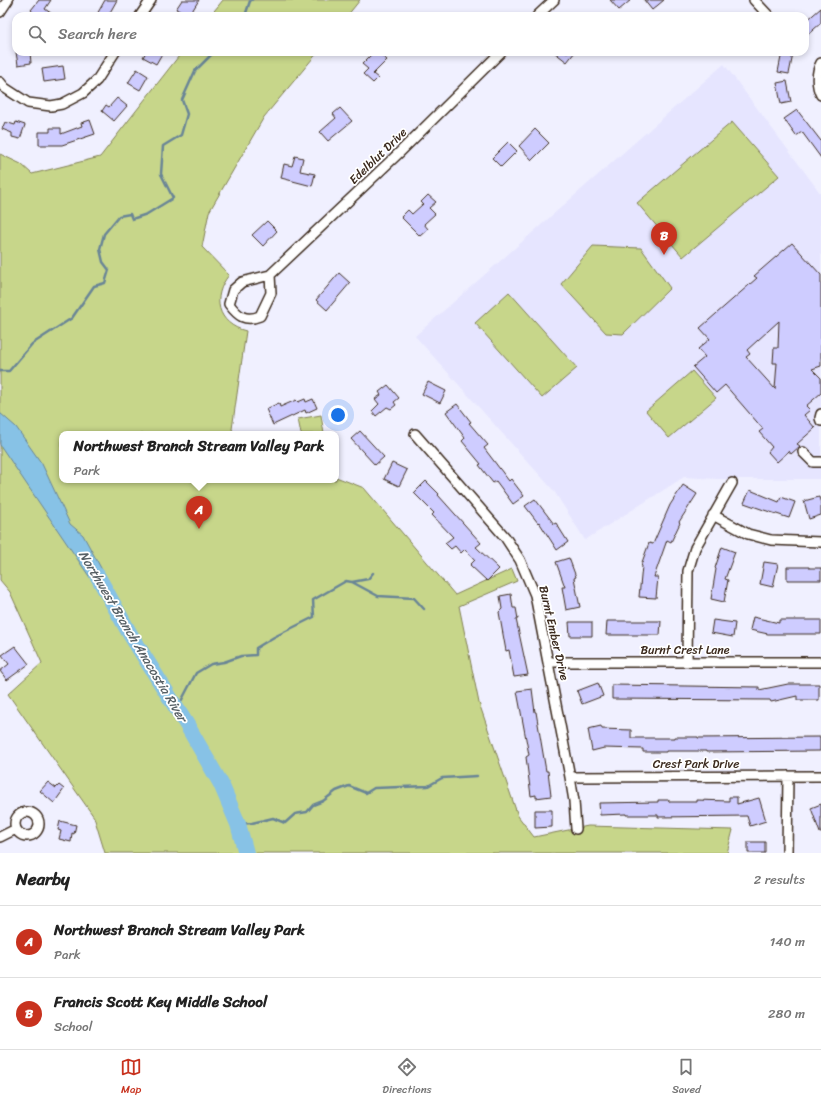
<!DOCTYPE html>
<style>
body{margin:0;font-family:Sriracha,sans-serif;background:#f2f2f2;color:#222}
.you{position:absolute;left:338px;top:415px;width:14px;height:14px;margin:-10px;border:3px solid #fff;border-radius:50%;background:#1a73e8;box-shadow:0 0 0 6px #1a73e833}
.badge{display:grid;place-items:center;width:26px;height:26px;border-radius:50%;background:#c8321e;color:#fff;font-size:13px;font-weight:700}
.pin{position:absolute;translate:-50% -33px;filter:drop-shadow(0 1px 2px #0008)}
.pin::after{content:'';position:absolute;top:21px;width:14px;height:12px;background:inherit;clip-path:polygon(0 0,100% 0,50% 100%)}
.popup{position:absolute;left:59px;top:431px;width:280px;height:52px;box-sizing:border-box;display:grid;place-content:center;border-radius:8px;background:#fff;filter:drop-shadow(0 1px 3px #0005);font-size:13px;white-space:nowrap;color:#767676}
.popup b{font-size:15px;color:#222}
.popup::after{content:'';position:absolute;left:50%;top:100%;margin-left:-8px;border:8px solid transparent;border-top-color:#fff}
.list{margin:0;padding:0;list-style:none}
h2{display:flex;justify-content:space-between;align-items:center;height:52px;margin:0;padding:0 16px;font-size:17px}
h2 small{font-size:13px;font-weight:400;color:#767676}
.list li{display:grid;grid-template-columns:26px 1fr auto;gap:12px;align-items:center;box-sizing:border-box;height:72px;padding:0 16px;border-top:1px solid #e0e0e0}
.list b{display:block;font-size:15px;white-space:nowrap}
.list p{margin:0;font-size:13px;white-space:nowrap;color:#767676}
.list em{font-size:13px;font-style:normal;color:#767676}
.icon{flex:none;width:22px;height:22px;fill:none;stroke:currentColor;stroke-width:2;stroke-linecap:round;stroke-linejoin:round}
.map{position:relative;flex:none;width:821px;height:853px;overflow:hidden}
.search{position:absolute;background:#fff;box-shadow:0 2px 6px #0003;left:12px;right:12px;top:12px;height:44px;display:flex;align-items:center;gap:10px;box-sizing:border-box;padding:0 14px;border-radius:12px;color:#767676;font-size:15px}
.sheet{height:196px;background:#fff}
nav{display:flex;justify-content:space-around;align-items:center;box-sizing:border-box;height:56px;border-top:1px solid #e0e0e0;background:#fff;font-size:11px;color:#767676}
nav a{display:grid;justify-items:center;gap:2px}
nav .on{color:#c8321e}
.map>svg:first-child{display:block}
.built{fill:#e6e5ff}
.green{fill:#c7d68a;stroke:#818054}
.water{fill:#87c2e6;stroke:#698596}
.lines{fill:none;stroke-linecap:round;stroke-linejoin:round}
.stream{stroke:#698596;stroke-width:2.5}
.river{stroke:#87c2e6;stroke-width:16}
.building{fill:#ceccff;stroke:#3b2a1e;fill-rule:evenodd}
.minor-casing{stroke:#3b2a1e;stroke-width:12}
.minor{stroke:#fff;stroke-width:9}
.labels{text-anchor:middle;dominant-baseline:central;stroke-width:3.5;stroke-linejoin:round;paint-order:stroke}
.street-label{font-size:12px;fill:#3b2a1e;stroke:#fff}
.water-label{font-size:13px;font-style:italic;fill:#565f64;stroke:#fff}
</style>
<div class="map">
<svg width="821" height="853" viewBox="0 0 821 853">
<rect width="100%" height="100%" fill="#f0f0ff"/>
<filter id="ink" filterUnits="userSpaceOnUse"><feTurbulence type="fractalNoise" baseFrequency=".025" numOctaves="2"/><feDisplacementMap in="SourceGraphic" scale="8" xChannelSelector="R" yChannelSelector="G"/><feConvolveMatrix kernelMatrix="1 2 1 2 8 2 1 2 1" color-interpolation-filters="sRGB"/></filter>
<g filter="url(#ink)">
<path class="built" d="M 724,64 L 821,194 L 821,479 L 717,479 L 684,477 L 585,540 L 554,491 L 415,336 Z"/>
<path class="green" d="M 223,0 L 360,0 L 347,16 L 210,16 Z
M 182,52 L 318,52 L 264,117 L 209,212 L 202,247 L 229,275 C 211,297 217,324 246,331 L 232,429 L 234,434 L 62,434 L 62,480 L 336,480 L 336,477 L 364,488 L 455,595 L 512,569 L 517,581 L 459,606 L 479,703 L 518,816 L 534,837 L 588,826 L 733,830 L 727,853 L 105,853 L 94,817 L 8,694 L 42,663 L 10,592 L 0,580 L 0,154 L 21,164 L 32,174 L 100,157 Z
M 732,122 L 779,176 L 683,257 L 637,203 Z
M 593,246 L 641,248 L 670,288 L 623,334 L 606,333 L 561,284 Z
M 509,292 L 577,368 L 542,398 L 475,323 Z
M 692,371 L 716,398 L 669,438 L 646,411 Z
M 321,415 L 324,434 L 301,434 L 298,419 Z"/>
<path class="water" d="M 0,413 L 16,427 L 42,464 L 70,524 L 83,535 L 120,603 L 95,585 L 0,445 Z"/>
<g class="lines">
<path class="stream" d="M 245,16 L 250,1 L 252,0
M 0,371 L 9,371 L 32,344 L 72,318 L 94,286 L 105,283 L 109,270 L 103,262 L 100,249 L 104,234 L 119,216 L 130,214 L 132,219 L 147,214 L 173,198 L 161,174 L 163,146 L 181,135 L 187,114 L 182,100 L 195,71 L 214,52
M 352,582 L 368,579 L 373,573
M 177,709 L 196,673 L 211,664 L 224,662 L 241,656 L 256,655 L 256,648 L 274,637 L 314,617 L 313,600 L 346,581 L 352,582 L 378,596 L 414,598 L 424,609
M 238,824 L 252,823 L 273,818 L 285,823 L 295,814 L 307,812 L 313,805 L 323,801 L 336,791 L 349,786 L 366,793 L 374,788 L 428,786 L 442,778 L 477,776"/>
<path class="river" d="M 97,575 L 130,634 L 187,725 L 221,784 L 238,824 L 246,853"/>
</g>
<path class="building" d="M 39,0 L 51,0 L 45,9 L 55,16 L 32,16 L 34,13 L 31,10 Z
M 105,0 L 117,0 L 108,16 L 96,16 Z
M 182,0 L 199,0 L 189,16 L 176,9 Z
M 610,0 L 631,0 L 619,10 Z
M 644,0 L 664,0 L 652,10 Z
M 821,8 L 821,23 L 805,37 L 805,22 Z
M 16,52 L 30,52 L 31,63 L 18,65 Z
M 146,52 L 163,52 L 156,64 L 143,57 Z
M 374,52 L 378,52 L 387,60 L 373,74 L 378,78 L 373,83 L 363,74 L 368,69 L 362,64 Z
M 554,52 L 575,52 L 567,62 Z
M 782,52 L 793,54 L 789,74 L 778,72 Z
M 63,66 L 65,79 L 44,82 L 42,69 Z
M 137,69 L 148,76 L 140,90 L 128,83 Z
M 787,81 L 791,102 L 781,104 L 777,83 Z
M 117,98 L 127,106 L 114,121 L 102,111 L 106,105 L 109,107 Z
M 340,108 L 352,121 L 328,141 L 320,132 L 336,118 L 333,114 Z
M 797,110 L 821,141 L 821,158 L 802,132 L 796,136 L 784,119 Z
M 90,120 L 95,134 L 62,145 L 39,145 L 39,132 L 50,132 L 50,128 L 61,128 L 61,134 L 82,126 L 81,123 Z
M 5,122 L 15,125 L 16,122 L 25,125 L 20,139 L 12,137 L 12,133 L 2,129 Z
M 535,129 L 549,143 L 532,160 L 519,146 Z
M 508,142 L 517,151 L 501,167 L 492,158 Z
M 295,156 L 303,158 L 300,171 L 315,174 L 312,186 L 281,178 L 284,164 L 292,166 Z
M 428,195 L 436,202 L 429,208 L 435,214 L 424,224 L 428,229 L 420,236 L 401,217 L 408,210 L 412,214 L 423,204 L 421,202 Z
M 267,221 L 277,231 L 263,246 L 252,235 Z
M 792,243 L 821,275 L 821,366 L 812,369 L 821,378 L 821,393 L 806,406 L 810,410 L 804,415 L 815,428 L 797,444 L 800,446 L 791,454 L 789,451 L 777,462 L 768,452 L 772,447 L 759,432 L 763,429 L 725,385 L 716,393 L 693,367 L 705,357 L 698,349 L 710,339 L 700,328 L 757,278 L 754,276 ZM 779,321 L 778,348 L 774,348 L 773,363 L 777,363 L 775,389 L 746,357 L 750,354 L 747,350 Z
M 339,273 L 350,283 L 327,310 L 316,300 Z
M 428,382 L 446,391 L 440,403 L 422,394 Z
M 388,385 L 399,398 L 394,402 L 396,405 L 391,409 L 387,407 L 376,416 L 372,411 L 379,404 L 375,399 L 381,395 L 379,392 Z
M 305,399 L 306,402 L 313,399 L 317,408 L 306,413 L 305,410 L 273,425 L 266,409 L 279,403 L 280,407 L 296,400 L 298,402 Z
M 457,404 L 471,422 L 469,423 L 488,445 L 484,448 L 509,481 L 511,479 L 524,496 L 513,504 L 496,481 L 493,483 L 479,465 L 481,464 L 462,441 L 465,438 L 446,412 Z
M 360,431 L 384,457 L 375,465 L 351,439 Z
M 392,463 L 407,470 L 399,486 L 384,479 Z
M 426,481 L 439,494 L 438,495 L 481,543 L 476,547 L 499,569 L 487,581 L 470,565 L 475,560 L 465,549 L 461,553 L 455,546 L 451,549 L 445,543 L 453,537 L 432,515 L 434,513 L 414,493 Z
M 683,485 L 697,494 L 679,522 L 680,523 L 671,542 L 667,540 L 654,577 L 658,577 L 656,598 L 639,597 L 642,566 L 641,565 L 649,543 L 653,544 L 670,505 Z
M 750,490 L 779,502 L 781,497 L 795,502 L 789,518 L 764,510 L 744,503 Z
M 819,497 L 821,504 L 821,515 L 809,519 L 804,501 Z
M 535,499 L 554,524 L 556,523 L 568,542 L 557,550 L 539,522 L 538,523 L 525,506 Z
M 722,547 L 735,552 L 725,579 L 728,580 L 724,602 L 711,599 L 716,569 L 715,568 Z
M 569,558 L 576,577 L 574,578 L 580,607 L 566,610 L 562,587 L 565,587 L 556,562 Z
M 764,562 L 778,564 L 773,587 L 760,584 Z
M 787,567 L 809,567 L 809,568 L 821,568 L 821,580 L 787,580 Z
M 511,594 L 513,608 L 516,608 L 518,619 L 516,619 L 528,675 L 514,677 L 509,650 L 506,651 L 499,612 L 502,609 L 500,596 Z
M 753,617 L 779,623 L 779,620 L 821,620 L 821,634 L 768,634 L 750,630 Z
M 713,620 L 735,623 L 733,637 L 711,633 Z
M 607,621 L 661,621 L 660,635 L 606,635 Z
M 569,622 L 592,622 L 592,636 L 570,636 Z
M 15,646 L 29,664 L 7,680 L 0,671 L 9,664 L 2,655 Z
M 598,683 L 603,696 L 582,704 L 577,691 Z
M 788,684 L 819,684 L 819,700 L 797,700 L 797,696 L 771,702 L 770,700 L 612,699 L 612,685 L 759,687 L 759,690 Z
M 532,689 L 535,712 L 536,712 L 546,771 L 548,771 L 551,796 L 536,798 L 536,795 L 531,796 L 526,757 L 529,755 L 517,691 Z
M 601,726 L 602,729 L 631,730 L 631,738 L 675,738 L 675,737 L 698,737 L 698,738 L 820,737 L 820,751 L 706,752 L 706,751 L 666,751 L 666,752 L 643,752 L 643,749 L 604,748 L 592,751 L 588,729 Z
M 48,782 L 56,788 L 59,785 L 64,789 L 54,803 L 40,791 Z
M 729,797 L 737,797 L 737,804 L 759,798 L 766,821 L 750,826 L 747,816 L 658,817 L 658,815 L 626,815 L 626,814 L 600,815 L 599,803 L 658,802 L 658,800 L 669,800 L 669,802 L 697,802 L 697,800 L 729,801 Z
M 821,804 L 821,833 L 820,833 L 811,808 Z
M 535,810 L 552,810 L 552,827 L 535,828 Z
M 60,821 L 76,825 L 74,834 L 72,833 L 71,842 L 59,839 L 61,831 L 58,830 Z
M 748,842 L 765,842 L 765,853 L 748,853 Z"/>
<g class="lines">
<g class="minor-casing">
<path id="minor" d="M 754,0 L 769,16
M 0,12 L 8,0
M 140,16 L 151,0
M 537,16 L 554,0
M 821,63 C 816,72 816,86 821,95
M 0,82 L 5,88 L 28,103 L 51,106 L 62,104 L 83,93 L 97,80 L 115,52
M 270,275 L 271,293 L 260,316 C 245,322 238,316 229,304 L 233,290 L 242,282 L 270,275 L 399,153 L 501,52
M 821,414 L 820,418 L 821,421
M 415,434 L 505,537 L 520,560 L 535,595 L 570,777 L 574,801 L 576,829
M 803,452 L 813,462 L 821,462
M 713,515 L 748,534 L 771,540 L 821,542
M 549,662 L 821,662
M 687,662 L 688,571 L 695,548 L 732,483
M 570,777 L 821,776
M15 824a12 12 0 1 1 24 0a12 12 0 1 1-24 0Z
M 0,837 L 16,829
M 787,853 L 788,776"/>
</g>
<use href="#minor" class="minor"/>
</g>
</g>
<g class="labels">
<g class="street-label">
<text transform="translate(378 156) rotate(-44)">Edelblut Drive</text>
<text transform="translate(554 633) rotate(77)">Burnt Ember Drive</text>
<text x="685" y="650">Burnt Crest Lane</text>
<text x="696" y="764">Crest Park Drive</text>
</g>
<g class="water-label">
<text transform="translate(133 636) rotate(59)">Northwest Branch Anacostia River</text>
</g>
</g>
</svg>
<div class="you"></div>
<div class="pin badge" style="left:199px;top:529px">A</div>
<div class="popup"><b>Northwest Branch Stream Valley Park</b>Park</div>
<div class="pin badge" style="left:664px;top:255px">B</div>
<div class="search"><svg class="icon" aria-label="search" viewBox="0 0 24 24"><circle cx="10" cy="10" r="6"/><path d="M15 15l6 6"/></svg>Search here</div>
</div>
<section class="sheet">
<h2>Nearby<small>2 results</small></h2>
<ul class="list">
<li><span class="badge">A</span><div><b>Northwest Branch Stream Valley Park</b><p>Park</p></div><em>140 m</em></li>
<li><span class="badge">B</span><div><b>Francis Scott Key Middle School</b><p>School</p></div><em>280 m</em></li>
</ul>
</section>
<nav>
<a class="on"><svg class="icon" aria-label="map" viewBox="0 0 24 24"><path d="M3 6l6-2 6 2 6-2v14l-6 2-6-2-6 2zM9 4v14M15 6v14"/></svg>Map</a>
<a><svg class="icon" aria-label="directions" viewBox="0 0 24 24"><path d="M12 3l9 9-9 9-9-9zM9 14v-3h6M13 9l2 2-2 2"/></svg>Directions</a>
<a><svg class="icon" aria-label="saved" viewBox="0 0 24 24"><path d="M7 4h10v16l-5-4-5 4z"/></svg>Saved</a>
</nav>
